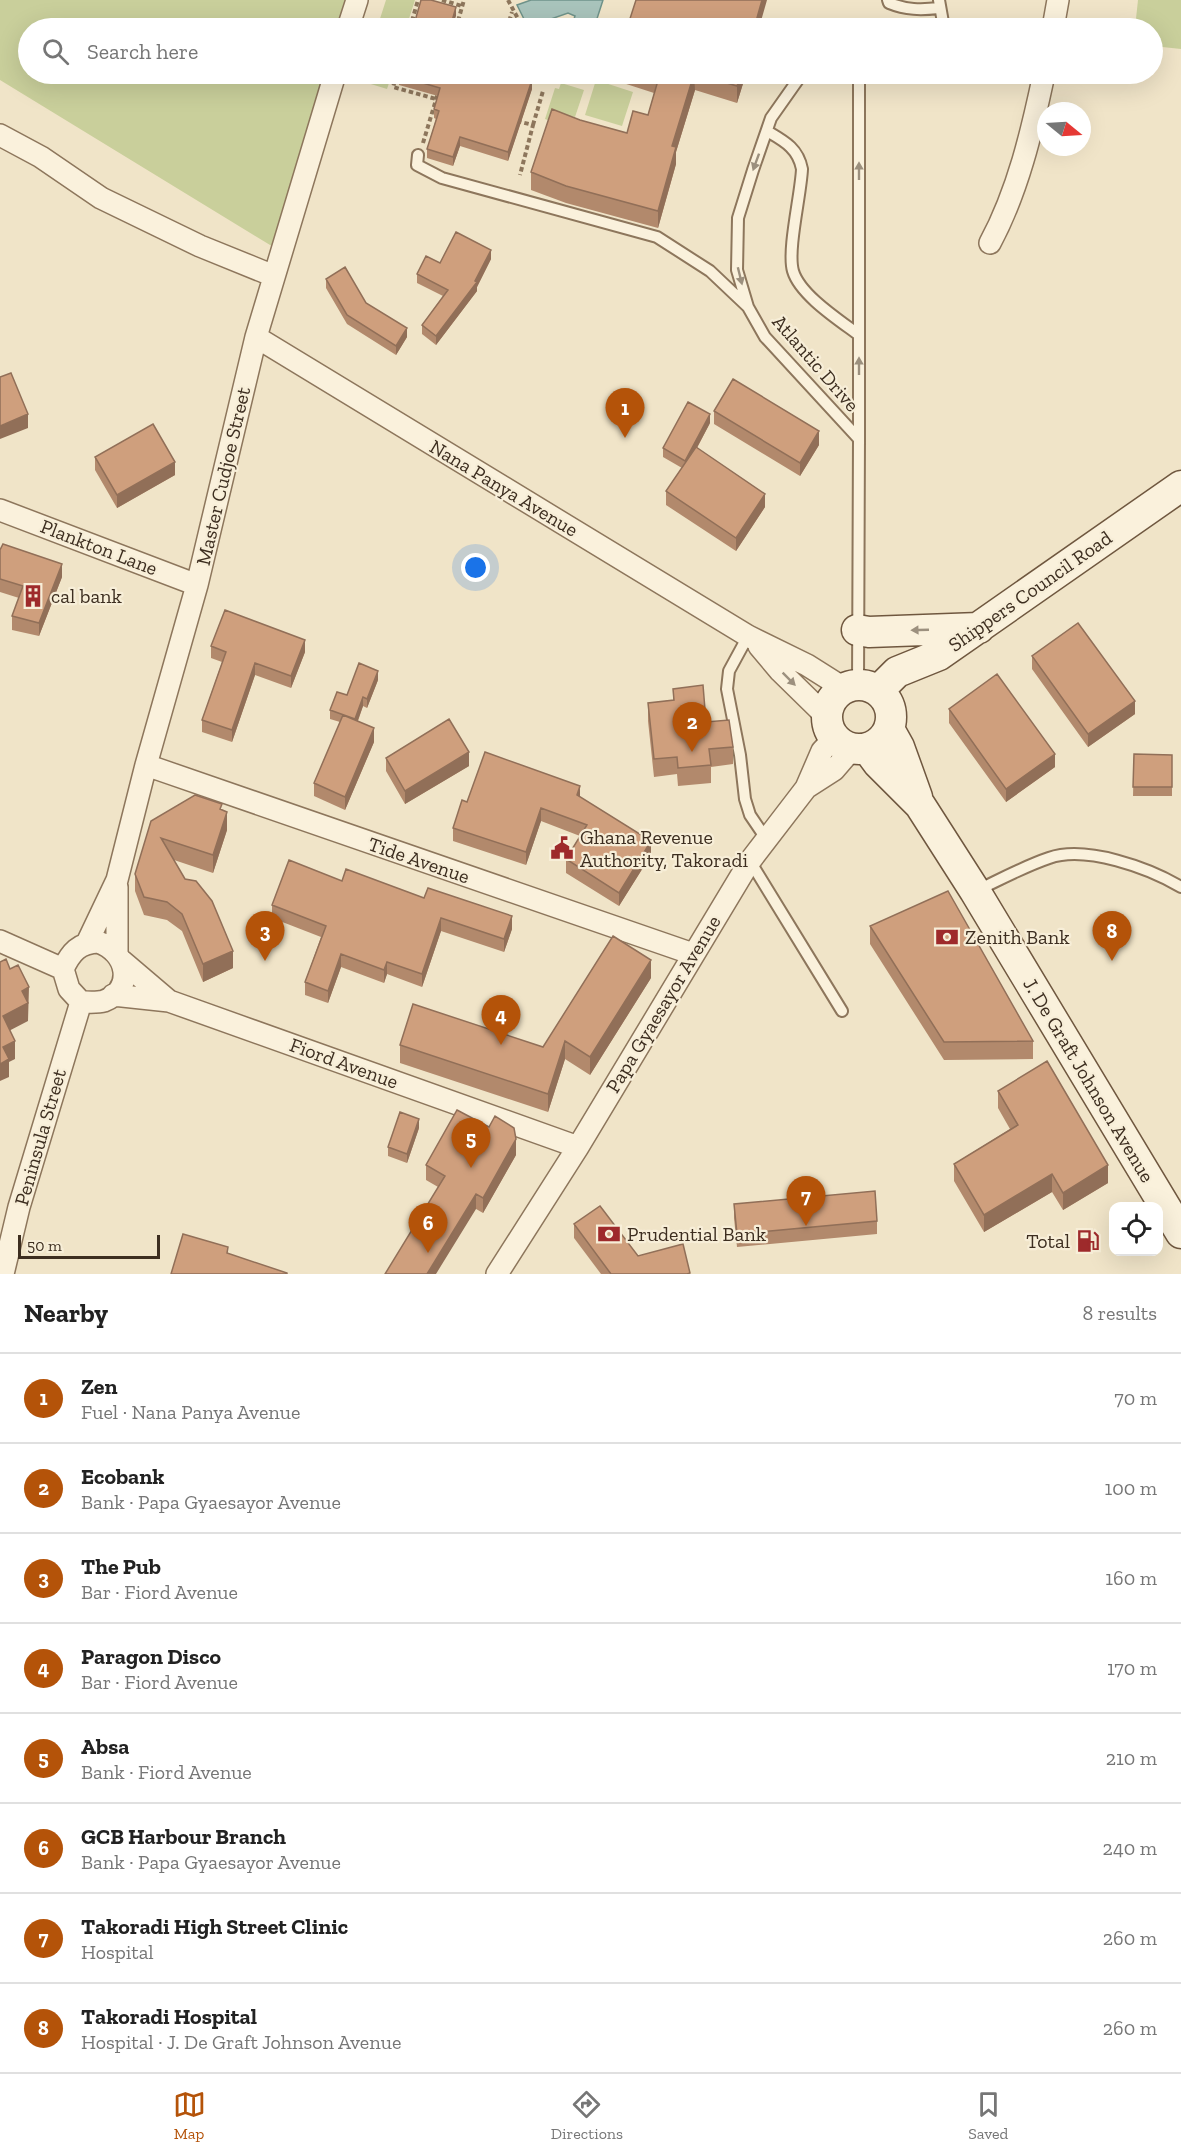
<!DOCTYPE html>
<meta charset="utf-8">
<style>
body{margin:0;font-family:"Zilla Slab",serif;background:#f6f6f6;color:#222}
.controls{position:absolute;right:18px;bottom:18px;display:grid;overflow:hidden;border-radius:12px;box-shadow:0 6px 24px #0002}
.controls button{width:54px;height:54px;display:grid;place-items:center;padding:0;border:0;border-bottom:2px solid #e0e0e0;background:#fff;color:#222;font:30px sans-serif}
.compass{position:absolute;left:1037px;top:102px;width:54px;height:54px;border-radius:50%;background:#fff;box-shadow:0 6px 24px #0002;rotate:108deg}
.scale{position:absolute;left:18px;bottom:15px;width:142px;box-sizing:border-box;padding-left:6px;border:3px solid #3d2e20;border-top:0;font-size:16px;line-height:21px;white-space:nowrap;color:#3d2e20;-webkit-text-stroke:4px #f7eed8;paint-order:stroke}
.you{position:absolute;left:476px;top:568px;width:21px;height:21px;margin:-15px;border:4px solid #fff;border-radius:50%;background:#1a73e8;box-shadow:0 0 0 9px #1a73e833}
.badge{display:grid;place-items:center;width:39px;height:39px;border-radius:50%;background:#b45309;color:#fff;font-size:20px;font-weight:700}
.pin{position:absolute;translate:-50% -50px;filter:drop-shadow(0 2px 3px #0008)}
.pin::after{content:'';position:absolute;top:32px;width:21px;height:18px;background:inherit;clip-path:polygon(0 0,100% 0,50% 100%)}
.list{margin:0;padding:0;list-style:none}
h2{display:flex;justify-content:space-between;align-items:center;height:78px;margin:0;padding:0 24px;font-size:26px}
h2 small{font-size:20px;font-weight:400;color:#767676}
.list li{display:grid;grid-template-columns:39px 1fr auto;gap:18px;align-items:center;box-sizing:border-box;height:90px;padding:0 24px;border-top:2px solid #e0e0e0}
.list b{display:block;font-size:22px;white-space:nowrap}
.list p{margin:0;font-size:20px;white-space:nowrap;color:#767676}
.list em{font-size:20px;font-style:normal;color:#767676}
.icon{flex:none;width:33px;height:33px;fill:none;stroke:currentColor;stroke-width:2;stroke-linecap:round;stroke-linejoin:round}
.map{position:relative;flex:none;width:1181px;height:1274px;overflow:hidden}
.search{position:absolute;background:#fff;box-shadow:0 6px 24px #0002;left:18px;right:18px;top:18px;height:66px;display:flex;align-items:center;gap:15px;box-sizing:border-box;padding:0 21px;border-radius:33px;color:#767676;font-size:22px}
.sheet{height:798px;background:#fff}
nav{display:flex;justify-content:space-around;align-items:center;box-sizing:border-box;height:84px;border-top:2px solid #e0e0e0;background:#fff;font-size:16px;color:#767676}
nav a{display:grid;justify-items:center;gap:3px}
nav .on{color:#b45309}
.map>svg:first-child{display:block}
.green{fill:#c9cf9b}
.water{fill:#a9c4bc;stroke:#6f938a;stroke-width:1.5}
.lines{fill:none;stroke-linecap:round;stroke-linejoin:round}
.lane-casing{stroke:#8d765c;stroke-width:14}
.street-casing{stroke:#8d765c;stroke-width:24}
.secondary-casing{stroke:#6f573f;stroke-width:33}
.path{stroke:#8d765c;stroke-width:4;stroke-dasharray:4.5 3;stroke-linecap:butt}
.lane{stroke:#faf1dc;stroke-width:10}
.street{stroke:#faf1dc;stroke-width:21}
.secondary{stroke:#faf1dc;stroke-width:30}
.wall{fill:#b2896c}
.shaded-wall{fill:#916f58}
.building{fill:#cf9f7d;stroke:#916f58;stroke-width:1.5}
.oneway{fill:#9c907e}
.labels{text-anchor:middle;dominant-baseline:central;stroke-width:4.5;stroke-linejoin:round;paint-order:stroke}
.street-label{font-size:20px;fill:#3d2e20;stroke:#f7eed8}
.poi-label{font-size:20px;fill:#3d2e20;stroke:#f7eed8;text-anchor:start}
</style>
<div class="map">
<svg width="1181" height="1274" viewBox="0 0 1181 1274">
<rect width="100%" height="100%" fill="#f0e4c8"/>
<path class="green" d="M 0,0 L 345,0 L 337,28 L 28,28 L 28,74 L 324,74 L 275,248 L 0,80 Z
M 386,0 L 415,0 L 406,28 L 377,28 Z
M 1138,0 L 1181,0 L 1181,49 L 1153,46 L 1152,28 L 1135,28 Z
M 363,74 L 392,74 L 387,89 L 361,81 Z
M 596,80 L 633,92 L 622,126 L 585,115 Z
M 561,83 L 584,90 L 575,117 L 571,116 L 567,127 L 545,119 L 555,88 L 559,89 Z"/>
<path class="water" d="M 531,0 L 603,0 L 594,28 L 571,28 L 575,16 L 568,13 L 528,27 L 517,5 Z"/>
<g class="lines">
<g class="lane-casing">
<path id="lane" d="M 888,0 L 889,3 C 906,10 921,10 939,8
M 939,0 L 944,28
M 1037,28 L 1054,22
M 802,74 L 771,118 L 753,170 L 738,218 L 737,270 L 748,307 L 765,337 L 859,439 L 859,74
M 767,131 C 784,141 798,148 802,169 C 801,194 787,250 793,271 C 800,295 839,320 859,335
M 418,155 L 417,165 L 442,178 L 657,237 L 710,271 L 747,306
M 748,636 L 729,671 L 727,689 L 740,755 L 745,799 L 750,815 L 767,840
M 858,685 L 859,439
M 750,861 L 842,1011
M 978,890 C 1001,879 1025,866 1049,858 C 1086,845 1149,868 1181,887"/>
</g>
<g class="street-casing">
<path id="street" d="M 348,28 L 357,0
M 1053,28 L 1058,0
M 0,135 L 41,157 L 101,198 L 200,246 L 274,276
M 990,243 C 1018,191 1032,131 1044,74
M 256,337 L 748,636 L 807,665 L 845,689
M 0,510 L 197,585
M 759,646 L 780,671 L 828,718
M 146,765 L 693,954
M 806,788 L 834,770 L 852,749
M 0,941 L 63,969
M 98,942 C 128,952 135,989 104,1001 C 97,1003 88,1002 81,1002 L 69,989 L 63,969 C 71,952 79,943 98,942 Z
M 87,943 L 117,880 L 146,765 L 197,585 L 256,337 L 335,74
M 117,952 L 117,887
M 122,961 L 169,1001 L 578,1147
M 113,995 L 169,1001
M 3,1274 L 19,1207 L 81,1002
M 497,1274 L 578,1147 L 750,861 L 806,788 L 822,751 L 834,738"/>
</g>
<g class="secondary-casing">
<path id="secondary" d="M 857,630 L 869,632 L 979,628
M827 717a32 32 0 1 1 64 0a32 32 0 1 1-64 0Z
M 878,691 L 897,672 L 939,655 L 1181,486
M 889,729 L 899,747 L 917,797
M 867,748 L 878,763 L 920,805 L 975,891 L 1181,1233"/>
</g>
<path class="path" d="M 442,0 L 462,6
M 508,0 L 523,28
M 410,28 L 418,0
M 456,28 L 464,0
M 507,28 L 512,12
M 543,28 L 566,21
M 397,74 L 393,87 L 436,99
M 517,121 L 533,125 L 520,175
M 533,125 L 543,91
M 423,143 L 438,93"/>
<use href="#lane" class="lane"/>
<use href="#street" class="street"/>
<use href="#secondary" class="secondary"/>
</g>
<path class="wall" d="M 617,74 L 746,74 L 737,103 L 695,90 L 676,152 L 676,164 L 658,228 L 566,203 L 531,190 L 531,172 L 580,120 L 627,133 L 648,115 L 654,93 L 617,81 Z
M 399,76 L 532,89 L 508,161 L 460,146 L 453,166 L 427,158 L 427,149 L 436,119 L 434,118 L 434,109 L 438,96 L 399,85 Z
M 491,259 L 477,287 L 477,291 L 436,345 L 422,334 L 422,325 L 443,296 L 417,283 L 417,274 L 440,263 Z
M 326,279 L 366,303 L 407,337 L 396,355 L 347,324 L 326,288 Z
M 714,411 L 819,445 L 800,476 L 714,424 Z
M 710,423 L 697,448 L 765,507 L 736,551 L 666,505 L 666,491 L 682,468 L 663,457 L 663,448 Z
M 95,457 L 175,475 L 117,508 L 95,470 Z
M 0,550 L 62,577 L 39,636 L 12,630 L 12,616 L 19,598 L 0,592 Z
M 211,646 L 305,652 L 291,688 L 255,675 L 232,742 L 202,732 L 202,720 L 222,662 L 211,658 Z
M 1032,656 L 1135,714 L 1088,747 L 1032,669 Z
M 378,680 L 367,708 L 363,706 L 358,721 L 374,742 L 345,810 L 314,796 L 314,783 L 340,722 L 330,719 L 330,710 L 347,695 Z
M 673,689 L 706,722 L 733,743 L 733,764 L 711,767 L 711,783 L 678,786 L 677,774 L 654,777 L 648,721 L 648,703 L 673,700 Z
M 949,709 L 1055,767 L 1006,802 L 949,723 Z
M 1134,754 L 1172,755 L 1172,796 L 1133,796 Z
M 386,758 L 469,766 L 405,804 L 386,771 Z
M 580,798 L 651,855 L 619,906 L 566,873 L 566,859 L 580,836 L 541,821 L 526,865 L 453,841 L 453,828 L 467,802 Z
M 222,810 L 227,830 L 213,873 L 174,860 L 233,968 L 203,982 L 182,931 L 167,920 L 144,915 L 135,891 L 135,874 L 151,821 Z
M 342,881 L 424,898 L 512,929 L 504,952 L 441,931 L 422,987 L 387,974 L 384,983 L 341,967 L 328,1003 L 305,995 L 305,982 L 321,937 L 272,918 L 272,905 Z
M 870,926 L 1033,1041 L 1033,1059 L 944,1060 L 870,944 Z
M 651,978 L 590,1075 L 565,1059 L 548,1112 L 400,1063 L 400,1045 L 543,1047 Z
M 998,1091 L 1108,1183 L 1063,1210 L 1052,1192 L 984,1232 L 954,1181 L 954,1164 L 1010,1129 L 998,1108 Z
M 419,1128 L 407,1163 L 388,1156 L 388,1147 Z
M 516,1155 L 483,1213 L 426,1180 L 426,1165 Z
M 734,1204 L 877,1221 L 877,1234 L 737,1247 L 734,1218 Z
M 574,1224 L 638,1256 L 690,1274 L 601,1274 L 574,1238 Z"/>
<path class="shaded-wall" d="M 762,0 L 767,0 L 759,28 L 755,25 Z
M 456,7 L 456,16 L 452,28 L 450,28 Z
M 694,74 L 695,90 L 676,152 L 676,164 L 658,228 L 658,211 L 672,146 Z
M 741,74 L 746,74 L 737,103 L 737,86 Z
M 532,80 L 532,89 L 508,161 L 508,152 Z
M 460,137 L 460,146 L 453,166 L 453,157 Z
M 491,250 L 491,259 L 477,287 L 477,291 L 436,345 L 436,336 L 475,281 Z
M 407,328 L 407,337 L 396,355 L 396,346 Z
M 28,414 L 28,428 L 0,439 L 0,426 Z
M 710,414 L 710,423 L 685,470 L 685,461 Z
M 819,431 L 819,445 L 800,476 L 800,463 Z
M 175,462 L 175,475 L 117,508 L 117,495 Z
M 765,494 L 765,507 L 736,551 L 736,538 Z
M 62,564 L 62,577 L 39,636 L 39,623 Z
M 305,640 L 305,652 L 291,688 L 291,676 Z
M 255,663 L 255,675 L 232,742 L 232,730 Z
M 378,671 L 378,680 L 367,708 L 367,699 Z
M 363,697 L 363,706 L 355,728 L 355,719 Z
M 1135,701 L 1135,714 L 1088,747 L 1088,734 Z
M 374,728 L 374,742 L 345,810 L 345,797 Z
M 469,752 L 469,766 L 405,804 L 405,791 Z
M 1055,754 L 1055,767 L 1006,802 L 1006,789 Z
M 580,786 L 580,799 L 577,795 Z
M 541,808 L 541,821 L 526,865 L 526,852 Z
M 227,812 L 227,830 L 213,873 L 213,855 Z
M 651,841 L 651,855 L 619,906 L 619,893 Z
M 512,916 L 512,929 L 504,952 L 504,939 Z
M 441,918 L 441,931 L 422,987 L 422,974 Z
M 233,951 L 233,968 L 203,982 L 203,964 Z
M 341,954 L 341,967 L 328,1003 L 328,991 Z
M 651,960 L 651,978 L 590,1075 L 590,1057 Z
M 387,962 L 387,974 L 384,983 L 384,970 Z
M 29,987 L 28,1021 L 3,1034 L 3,1016 L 22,991 Z
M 15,1041 L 15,1059 L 9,1062 L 9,1077 L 0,1081 L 0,1064 L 3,1047 Z
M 565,1041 L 565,1059 L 548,1112 L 548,1094 Z
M 419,1119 L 419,1128 L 407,1163 L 407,1154 Z
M 516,1139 L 516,1155 L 483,1213 L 483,1198 Z
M 1108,1165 L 1108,1183 L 1063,1210 L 1063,1193 Z
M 1052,1174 L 1052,1192 L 984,1232 L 984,1215 Z
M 476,1194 L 476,1209 L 436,1274 L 427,1274 Z"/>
<path class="building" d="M 421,0 L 431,0 L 456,7 L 450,28 L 413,28 Z
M 636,0 L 762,0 L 755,25 L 766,28 L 627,28 Z
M 400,74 L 508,74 L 532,80 L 508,152 L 460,137 L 453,157 L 427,149 L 439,111 L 434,109 L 440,88 L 399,76 Z
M 648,74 L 694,74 L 672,146 L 676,147 L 658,211 L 566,186 L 531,172 L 552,109 L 580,120 L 627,133 L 633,111 L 648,115 L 659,77 Z
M 697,74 L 741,74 L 737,86 Z
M 456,232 L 491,250 L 475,281 L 477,282 L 436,336 L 422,325 L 448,290 L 417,274 L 426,256 L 440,263 Z
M 345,267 L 366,303 L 407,328 L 396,346 L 347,315 L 326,279 Z
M 11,373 L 28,414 L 0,426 L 0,377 Z
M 733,379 L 819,431 L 800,463 L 714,411 Z
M 688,402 L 710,414 L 685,461 L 663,448 Z
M 153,424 L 175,462 L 117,495 L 95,457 Z
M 696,447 L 765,494 L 736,538 L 666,491 Z
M 3,544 L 62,564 L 39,623 L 12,616 L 23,586 L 0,579 L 0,550 Z
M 225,610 L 305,640 L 291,676 L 255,663 L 232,730 L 202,720 L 226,652 L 211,646 Z
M 1078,623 L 1135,701 L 1088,734 L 1032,656 Z
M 359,663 L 378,671 L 367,699 L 363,697 L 355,719 L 330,710 L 337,692 L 347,695 Z
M 997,674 L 1055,754 L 1006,789 L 949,709 Z
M 703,685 L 706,722 L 729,720 L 733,747 L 709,749 L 711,765 L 678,768 L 677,757 L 654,759 L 648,703 L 674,700 L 673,689 Z
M 343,715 L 374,728 L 345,797 L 314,783 Z
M 449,719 L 469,752 L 405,791 L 386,758 Z
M 485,752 L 580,786 L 577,795 L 651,841 L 619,893 L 566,859 L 587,825 L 541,808 L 526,852 L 453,828 L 462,800 L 467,802 Z
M 1134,754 L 1172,755 L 1172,787 L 1133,787 Z
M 195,795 L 222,804 L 220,809 L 227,812 L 213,855 L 161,838 L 185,879 L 196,881 L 212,901 L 233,951 L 203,964 L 182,914 L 167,902 L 144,897 L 135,874 L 151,821 Z
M 289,860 L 342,881 L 346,869 L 424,898 L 428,888 L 512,916 L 504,939 L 441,918 L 422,974 L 387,962 L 384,970 L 341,954 L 328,991 L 305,982 L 326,926 L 272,905 Z
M 948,891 L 1033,1041 L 944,1042 L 870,926 Z
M 613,936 L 651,960 L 590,1057 L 565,1041 L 548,1094 L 400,1045 L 413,1004 L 543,1047 Z
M 6,959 L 10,969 L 18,965 L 29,987 L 22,991 L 28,1003 L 3,1016 L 15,1041 L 3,1047 L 9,1059 L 0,1064 L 0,962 Z
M 1047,1061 L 1108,1165 L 1063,1193 L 1052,1174 L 984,1215 L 954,1164 L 1018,1125 L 998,1091 Z
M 457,1110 L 489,1127 L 495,1116 L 514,1128 L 516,1139 L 483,1198 L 476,1194 L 427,1274 L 385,1274 L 445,1176 L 426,1165 Z
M 400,1112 L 419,1119 L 407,1154 L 388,1147 Z
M 875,1191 L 877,1221 L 737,1234 L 734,1204 Z
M 600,1206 L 638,1256 L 683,1244 L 690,1273 L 687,1274 L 611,1274 L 574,1224 Z
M 183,1234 L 228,1247 L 227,1253 L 287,1273 L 287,1274 L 171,1274 Z"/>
<defs><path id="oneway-solid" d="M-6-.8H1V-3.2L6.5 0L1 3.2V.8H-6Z" transform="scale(1.5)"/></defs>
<g class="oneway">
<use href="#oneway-solid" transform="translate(756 162) rotate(110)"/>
<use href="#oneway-solid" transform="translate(859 171) rotate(-90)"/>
<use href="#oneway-solid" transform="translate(740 276) rotate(76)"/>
<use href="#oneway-solid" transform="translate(859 366) rotate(-90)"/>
<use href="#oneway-solid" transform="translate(920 630) rotate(178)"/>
<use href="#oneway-solid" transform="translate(789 679) rotate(45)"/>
</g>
<defs>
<g id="building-bare" transform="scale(1.8)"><path d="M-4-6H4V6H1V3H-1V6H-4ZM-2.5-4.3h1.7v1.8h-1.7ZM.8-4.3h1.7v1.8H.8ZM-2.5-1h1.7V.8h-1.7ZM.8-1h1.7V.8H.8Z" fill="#9e2a2b" stroke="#f7eed8" stroke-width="2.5" paint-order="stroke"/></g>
<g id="civic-bare" transform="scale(1.8)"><path d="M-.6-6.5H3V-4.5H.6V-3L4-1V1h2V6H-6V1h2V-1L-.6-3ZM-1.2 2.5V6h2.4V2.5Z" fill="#9e2a2b" stroke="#f7eed8" stroke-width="2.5" paint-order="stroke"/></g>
<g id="bank-bare" transform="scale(1.8)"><path d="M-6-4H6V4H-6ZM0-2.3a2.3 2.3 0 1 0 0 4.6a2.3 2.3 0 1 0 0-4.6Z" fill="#9e2a2b" stroke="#f7eed8" stroke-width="2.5" paint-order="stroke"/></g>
<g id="fuel-bare" transform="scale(1.8)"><path d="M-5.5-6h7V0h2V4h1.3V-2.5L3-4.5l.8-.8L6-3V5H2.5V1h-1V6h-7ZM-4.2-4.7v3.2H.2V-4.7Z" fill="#9e2a2b" stroke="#f7eed8" stroke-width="2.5" paint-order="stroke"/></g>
</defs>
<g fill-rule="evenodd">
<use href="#building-bare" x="33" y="596"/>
<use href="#civic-bare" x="562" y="848"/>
<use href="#bank-bare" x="947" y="937"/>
<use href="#bank-bare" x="609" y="1234"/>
<use href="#fuel-bare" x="1088" y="1241"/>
</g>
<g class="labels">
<g class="street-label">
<text transform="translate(816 363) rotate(49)">Atlantic Drive</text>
<text transform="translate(223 476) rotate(-77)">Master Cudjoe Street</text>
<text transform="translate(504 488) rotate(31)">Nana Panya Avenue</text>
<text transform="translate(99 547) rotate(21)">Plankton Lane</text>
<text transform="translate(1030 591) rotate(-35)">Shippers Council Road</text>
<text transform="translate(419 860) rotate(19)">Tide Avenue</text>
<text transform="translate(663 1004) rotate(-59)">Papa Gyaesayor Avenue</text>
<text transform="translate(344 1063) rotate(20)">Fiord Avenue</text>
<text transform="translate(1089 1080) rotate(59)">J. De Graft Johnson Avenue</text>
<text transform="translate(40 1137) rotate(-74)">Peninsula Street</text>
</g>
<g class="poi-label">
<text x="51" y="596">cal bank</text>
<text x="580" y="837">Ghana Revenue<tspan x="580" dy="23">Authority, Takoradi</tspan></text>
<text x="965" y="937">Zenith Bank</text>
<text x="627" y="1234">Prudential Bank</text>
<text x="1070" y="1241" text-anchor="end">Total</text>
</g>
</g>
</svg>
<div class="controls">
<button><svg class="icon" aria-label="locate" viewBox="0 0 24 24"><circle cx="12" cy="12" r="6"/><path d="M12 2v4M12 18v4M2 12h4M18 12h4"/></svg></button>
</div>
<svg class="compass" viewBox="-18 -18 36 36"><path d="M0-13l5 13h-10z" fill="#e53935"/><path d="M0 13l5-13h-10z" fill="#767676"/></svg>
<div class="scale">50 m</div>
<div class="you"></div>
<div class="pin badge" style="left:625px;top:438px">1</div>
<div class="pin badge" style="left:692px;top:752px">2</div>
<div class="pin badge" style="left:265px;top:961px">3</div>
<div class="pin badge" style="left:501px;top:1045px">4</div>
<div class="pin badge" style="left:471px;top:1168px">5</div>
<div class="pin badge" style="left:428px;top:1253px">6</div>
<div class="pin badge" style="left:806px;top:1226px">7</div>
<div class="pin badge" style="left:1112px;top:961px">8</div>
<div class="search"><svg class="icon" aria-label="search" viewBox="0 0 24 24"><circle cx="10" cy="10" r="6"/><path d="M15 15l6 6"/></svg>Search here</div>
</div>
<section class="sheet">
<h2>Nearby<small>8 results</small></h2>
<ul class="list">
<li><span class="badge">1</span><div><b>Zen</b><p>Fuel · Nana Panya Avenue</p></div><em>70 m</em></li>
<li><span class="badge">2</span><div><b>Ecobank</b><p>Bank · Papa Gyaesayor Avenue</p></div><em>100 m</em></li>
<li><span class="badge">3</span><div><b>The Pub</b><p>Bar · Fiord Avenue</p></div><em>160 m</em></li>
<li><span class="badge">4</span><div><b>Paragon Disco</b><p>Bar · Fiord Avenue</p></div><em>170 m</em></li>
<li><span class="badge">5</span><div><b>Absa</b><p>Bank · Fiord Avenue</p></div><em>210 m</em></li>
<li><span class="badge">6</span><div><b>GCB Harbour Branch</b><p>Bank · Papa Gyaesayor Avenue</p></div><em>240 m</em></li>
<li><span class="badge">7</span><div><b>Takoradi High Street Clinic</b><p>Hospital</p></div><em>260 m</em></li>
<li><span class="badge">8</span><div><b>Takoradi Hospital</b><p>Hospital · J. De Graft Johnson Avenue</p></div><em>260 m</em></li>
</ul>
</section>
<nav>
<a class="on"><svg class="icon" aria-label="map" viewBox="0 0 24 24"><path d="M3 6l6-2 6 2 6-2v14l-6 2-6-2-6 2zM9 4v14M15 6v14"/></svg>Map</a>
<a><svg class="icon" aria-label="directions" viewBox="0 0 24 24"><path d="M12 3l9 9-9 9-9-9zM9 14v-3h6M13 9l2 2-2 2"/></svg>Directions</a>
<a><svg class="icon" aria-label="saved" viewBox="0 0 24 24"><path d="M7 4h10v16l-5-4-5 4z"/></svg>Saved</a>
</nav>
